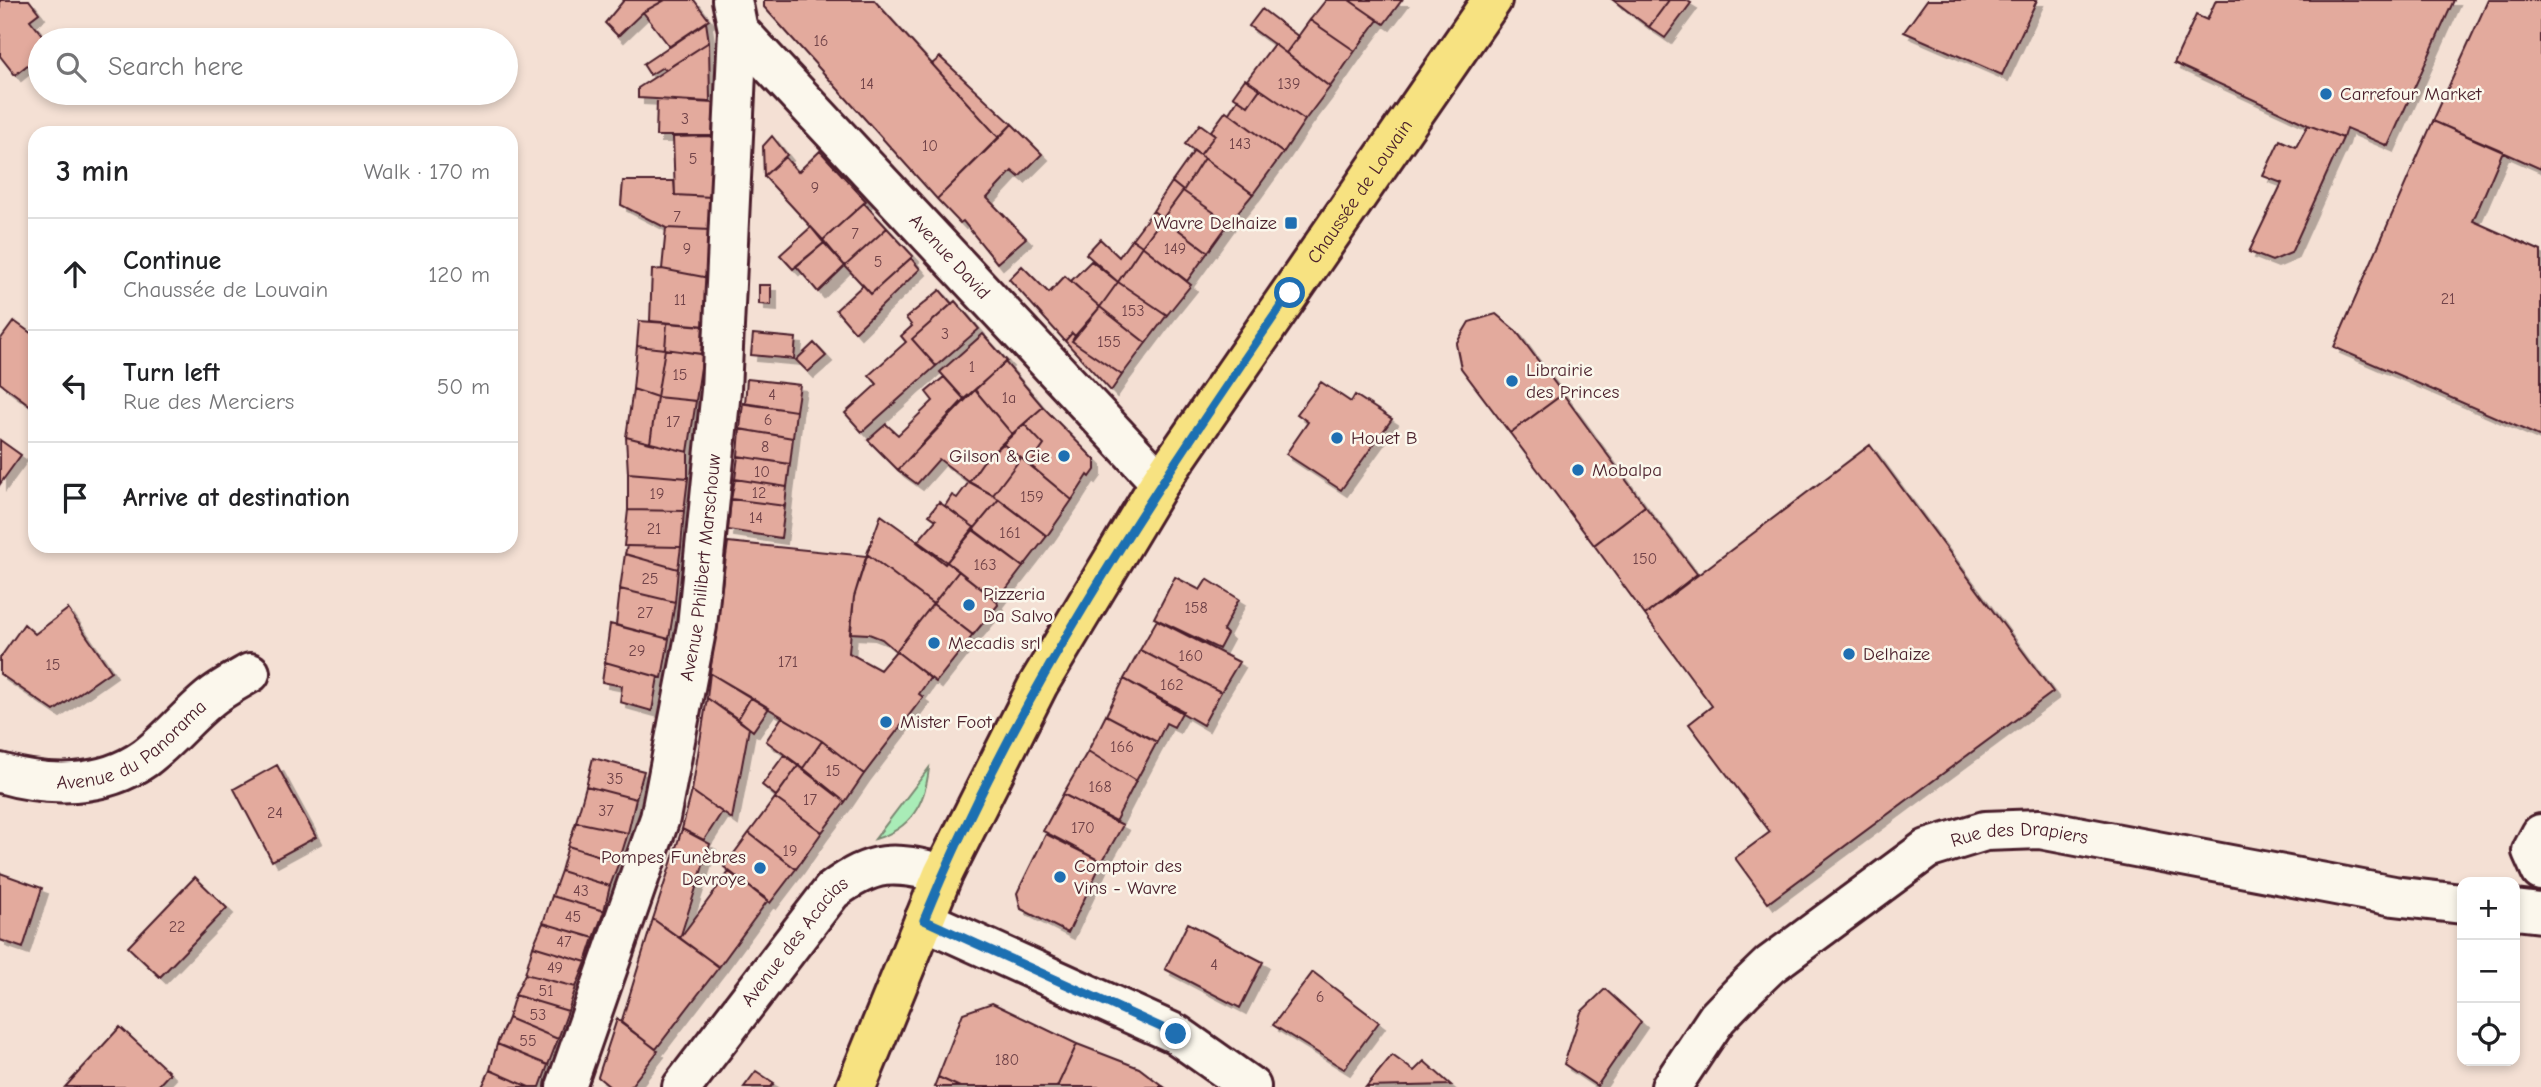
<!DOCTYPE html>
<meta charset="utf-8">
<style>
body{margin:0;font-family:"Comic Neue",sans-serif;background:#f2f2f2;color:#202124}
.controls{position:absolute;right:21px;bottom:21px;display:grid;overflow:hidden;border-radius:14px;box-shadow:0 4px 10px #0003}
.controls button{width:63px;height:63px;display:grid;place-items:center;padding:0;border:0;border-bottom:2px solid #e0e0e0;background:#fff;color:#202124;font:35px sans-serif}
.stop{position:absolute;width:21px;height:21px;margin:-16px;border:5px solid #1f6fb2;border-radius:50%;background:#fff}
.stop.end{background:#1f6fb2;border-color:#fff;box-shadow:0 2px 7px #0008}
.list{margin:0;padding:0;list-style:none}
h2{display:flex;justify-content:space-between;align-items:center;height:91px;margin:0;padding:0 28px;font-size:30px}
h2 small{font-size:23px;font-weight:400;color:#757577}
.list li{display:grid;grid-template-columns:46px 1fr auto;gap:21px;align-items:center;box-sizing:border-box;height:112px;padding:0 28px;border-top:2px solid #e0e0e0}
.list b{display:block;font-size:26px;white-space:nowrap}
.list p{margin:0;font-size:23px;white-space:nowrap;color:#757577}
.list em{font-size:23px;font-style:normal;color:#757577}
.icon{flex:none;width:38px;height:38px;fill:none;stroke:currentColor;stroke-width:2;stroke-linecap:round;stroke-linejoin:round}
.map{position:relative;flex:none;width:2541px;height:1087px;overflow:hidden}
.search{position:absolute;background:#fff;box-shadow:0 4px 10px #0003;left:28px;top:28px;width:490px;height:77px;display:flex;align-items:center;gap:18px;box-sizing:border-box;padding:0 24px;border-radius:38px;color:#757577;font-size:26px}
.panel{position:absolute;background:#fff;box-shadow:0 4px 10px #0003;left:28px;top:126px;width:490px;height:427px;border-radius:21px}
.map>svg:first-child{display:block}
.green{fill:#a9ecb7;stroke:#7a8671;stroke-width:2}
.building{fill:#e3aa9d;stroke:#4a1f2b;stroke-width:2;filter:url(#shadow)}
.lines{fill:none;stroke-linecap:round;stroke-linejoin:round}
.minor-casing{stroke:#4a1f2b;stroke-width:44}
.major-casing{stroke:#4a1f2b;stroke-width:44}
.minor{stroke:#fbf7ec;stroke-width:38}
.major{stroke:#f7e281;stroke-width:38}
.route{stroke:#1f6fb2;stroke-width:9}
.poi-dot{fill:#1f6fb2;stroke:#fbf7ec;stroke-width:2.5}
.labels{text-anchor:middle;dominant-baseline:central;stroke-width:5;stroke-linejoin:round;paint-order:stroke}
.number-label{font-size:16px;fill:#704248}
.poi-label{font-size:19px;fill:#4a1f2b;stroke:#fbf7ec;text-anchor:start}
.street-label{font-size:19px;fill:#4a1f2b;stroke:#fbf7ec}
</style>
<div class="map">
<svg width="2541" height="1087" viewBox="0 0 2541 1087">
<defs>
<filter id="shadow"><feDropShadow dx="6" dy="6" stdDeviation="0" flood-color="#0004"/></filter>
</defs>
<rect width="100%" height="100%" fill="#f4e0d4"/>
<filter id="ink" filterUnits="userSpaceOnUse"><feTurbulence type="fractalNoise" baseFrequency=".0143" numOctaves="2"/><feDisplacementMap in="SourceGraphic" scale="14" xChannelSelector="R" yChannelSelector="G"/><feConvolveMatrix kernelMatrix="1 2 1 2 8 2 1 2 1" color-interpolation-filters="sRGB"/></filter>
<g filter="url(#ink)">
<path class="green" d="M 929,768 C 925,804 911,829 875,839 Z"/>
<path class="building" d="M 0,0 L 29,0 L 39,13 L 30,20 L 46,40 L 40,40 L 40,55 L 15,75 L 0,56 Z
M 624,0 L 665,0 L 643,12 L 618,36 L 605,23 Z
M 665,0 L 694,0 L 709,20 L 670,47 L 643,12 Z
M 764,0 L 874,0 L 999,138 L 937,199 L 764,7 Z
M 1326,0 L 1349,0 L 1378,20 L 1355,51 L 1310,20 Z
M 1349,0 L 1402,0 L 1384,24 Z
M 1613,0 L 1669,0 L 1649,27 Z
M 1669,0 L 1686,0 L 1691,3 L 1665,38 L 1649,27 Z
M 1927,0 L 2037,0 L 2002,75 L 1904,32 Z
M 2216,0 L 2454,0 L 2388,146 L 2346,128 L 2343,138 L 2308,125 L 2174,63 L 2196,15 L 2207,20 Z
M 2488,0 L 2541,0 L 2541,169 L 2433,121 Z
M 1262,9 L 1299,37 L 1286,53 L 1249,26 Z
M 1310,20 L 1355,51 L 1330,87 L 1286,53 Z
M 706,22 L 709,42 L 665,70 L 663,67 L 650,75 L 643,64 Z
M 709,42 L 710,102 L 638,98 L 638,88 Z
M 1274,44 L 1330,87 L 1305,120 L 1247,80 Z
M 940,57 L 1012,124 L 999,138 L 932,64 Z
M 1245,79 L 1260,89 L 1248,106 L 1233,96 Z
M 1260,89 L 1305,120 L 1283,153 L 1229,113 L 1238,99 L 1248,106 Z
M 657,100 L 714,103 L 712,136 L 656,136 Z
M 1226,111 L 1283,153 L 1253,194 L 1200,155 L 1215,135 L 1211,131 Z
M 2433,121 L 2503,151 L 2473,221 L 2541,251 L 2541,437 L 2334,347 Z
M 1012,124 L 1042,154 L 1019,177 L 1012,171 L 987,198 L 1026,238 L 997,263 L 963,221 L 960,223 L 937,199 Z
M 1200,124 L 1215,135 L 1200,155 L 1185,144 Z
M 2308,125 L 2343,138 L 2291,253 L 2272,261 L 2249,252 L 2282,183 L 2263,176 L 2280,140 L 2296,147 Z
M 712,136 L 712,197 L 675,195 L 673,137 Z
M 772,136 L 787,155 L 764,176 L 763,146 Z
M 820,151 L 866,201 L 823,240 L 764,176 L 785,157 L 798,172 Z
M 1194,151 L 1204,158 L 1183,191 L 1172,182 Z
M 1204,158 L 1253,194 L 1229,223 L 1183,191 Z
M 623,181 L 674,181 L 675,195 L 712,197 L 711,230 L 666,228 L 621,205 Z
M 1172,182 L 1183,191 L 1163,218 L 1153,211 Z
M 1183,191 L 1229,223 L 1208,252 L 1163,218 Z
M 864,203 L 887,228 L 845,266 L 823,240 Z
M 1153,211 L 1163,218 L 1142,246 L 1132,239 Z
M 1163,218 L 1208,252 L 1187,281 L 1142,246 Z
M 811,227 L 824,243 L 793,269 L 780,255 Z
M 666,228 L 711,230 L 709,278 L 662,269 Z
M 887,228 L 913,256 L 871,294 L 845,266 Z
M 1100,239 L 1119,257 L 1132,239 L 1142,246 L 1118,282 L 1086,254 Z
M 824,243 L 845,266 L 818,292 L 796,266 Z
M 1142,246 L 1191,285 L 1167,315 L 1118,282 Z
M 911,258 L 920,269 L 855,332 L 836,310 L 863,285 L 871,294 Z
M 1091,261 L 1118,282 L 1100,307 L 1071,281 Z
M 1022,266 L 1049,293 L 1065,276 L 1100,307 L 1075,336 L 1072,333 L 1065,341 L 1009,279 Z
M 662,269 L 709,278 L 707,326 L 650,321 L 652,270 Z
M 1118,282 L 1167,315 L 1146,343 L 1100,307 Z
M 759,285 L 771,285 L 771,305 L 759,304 Z
M 940,290 L 952,304 L 912,339 L 936,366 L 862,432 L 845,413 L 877,384 L 869,375 L 906,342 L 901,336 L 912,326 L 906,318 Z
M 955,301 L 979,329 L 936,366 L 912,339 Z
M 1100,307 L 1146,343 L 1122,375 L 1072,341 Z
M 1496,314 L 1516,331 L 1563,394 L 1510,433 L 1461,368 L 1456,344 L 1469,322 Z
M 14,321 L 35,336 L 35,409 L 0,383 L 0,340 Z
M 639,321 L 667,323 L 665,349 L 637,346 Z
M 667,323 L 703,326 L 701,354 L 665,349 Z
M 1072,333 L 1075,336 L 1072,341 L 1122,375 L 1111,391 L 1065,341 Z
M 753,334 L 796,338 L 794,359 L 751,355 Z
M 983,334 L 1007,361 L 964,399 L 940,372 Z
M 814,343 L 826,356 L 808,372 L 796,360 Z
M 637,346 L 665,349 L 657,397 L 633,389 Z
M 665,349 L 703,354 L 696,401 L 657,397 Z
M 1005,362 L 1043,407 L 1012,434 L 975,390 Z
M 944,377 L 964,399 L 898,470 L 868,440 L 886,424 L 898,435 L 933,401 L 926,392 Z
M 747,379 L 800,385 L 796,411 L 745,404 Z
M 1321,382 L 1351,402 L 1355,395 L 1392,419 L 1341,490 L 1286,454 L 1308,422 L 1297,414 Z
M 633,389 L 657,397 L 650,443 L 626,437 Z
M 975,390 L 1012,434 L 983,462 L 969,482 L 939,459 L 917,484 L 898,470 Z
M 1563,394 L 1645,506 L 1594,545 L 1510,433 Z
M 657,397 L 696,401 L 688,452 L 650,443 Z
M 743,403 L 796,411 L 793,438 L 740,429 Z
M 1043,407 L 1095,460 L 1095,470 L 1090,477 L 1088,475 L 1072,500 L 1030,465 L 1044,445 L 1024,424 Z
M 1024,424 L 1044,445 L 1030,465 L 1003,444 Z
M 740,429 L 793,438 L 790,464 L 738,456 Z
M 626,437 L 688,452 L 688,478 L 628,473 Z
M 0,440 L 21,455 L 0,484 Z
M 1003,444 L 1021,458 L 993,495 L 969,482 L 983,462 Z
M 1870,445 L 2053,692 L 1768,903 L 1735,858 L 1770,832 L 1689,724 L 1712,706 L 1645,615 Z
M 738,456 L 790,464 L 787,487 L 735,479 Z
M 1021,458 L 1072,500 L 1047,536 L 993,495 Z
M 628,473 L 688,478 L 684,511 L 628,510 Z
M 735,479 L 787,487 L 785,506 L 731,499 Z
M 969,482 L 999,499 L 975,528 L 945,506 L 952,495 L 957,498 Z
M 731,499 L 785,506 L 781,538 L 728,530 Z
M 999,499 L 1047,536 L 1023,567 L 973,530 Z
M 939,502 L 975,528 L 945,564 L 917,542 L 936,520 L 929,515 Z
M 1645,506 L 1697,574 L 1645,615 L 1594,545 Z
M 628,510 L 684,511 L 681,547 L 624,546 Z
M 881,515 L 959,571 L 933,604 L 867,554 Z
M 973,529 L 1023,567 L 997,601 L 947,562 Z
M 728,542 L 867,556 L 854,597 L 849,653 L 880,670 L 896,651 L 930,678 L 919,694 L 923,697 L 864,774 L 822,741 L 710,673 Z
M 627,546 L 681,547 L 678,569 L 625,554 Z
M 625,554 L 678,569 L 675,602 L 620,589 Z
M 867,554 L 933,604 L 896,651 L 882,639 L 869,634 L 850,633 L 854,597 Z
M 959,571 L 997,601 L 998,605 L 973,635 L 933,604 Z
M 1175,577 L 1200,590 L 1207,579 L 1239,599 L 1223,630 L 1227,634 L 1219,649 L 1154,618 Z
M 620,589 L 675,602 L 669,639 L 616,625 Z
M 933,604 L 973,635 L 936,682 L 896,651 Z
M 68,609 L 111,671 L 54,711 L 0,674 L 0,658 L 24,624 L 35,634 Z
M 1157,620 L 1239,662 L 1221,692 L 1140,650 Z
M 610,624 L 669,639 L 662,678 L 605,662 Z
M 1140,650 L 1221,692 L 1203,725 L 1124,679 Z
M 605,662 L 658,677 L 652,711 L 620,702 L 622,686 L 602,682 Z
M 710,673 L 751,697 L 738,719 L 707,698 Z
M 1124,679 L 1183,711 L 1174,727 L 1166,723 L 1157,742 L 1106,715 Z
M 751,697 L 769,708 L 753,731 L 738,719 Z
M 707,698 L 749,728 L 732,819 L 692,791 Z
M 1106,715 L 1157,742 L 1136,781 L 1088,751 Z
M 782,717 L 822,741 L 803,768 L 766,741 Z
M 822,741 L 864,774 L 845,802 L 803,768 Z
M 1088,751 L 1136,781 L 1115,822 L 1063,794 Z
M 784,755 L 798,766 L 776,796 L 762,785 Z
M 593,758 L 644,771 L 636,799 L 586,786 Z
M 277,765 L 316,837 L 272,861 L 234,789 Z
M 798,766 L 845,802 L 822,832 L 775,798 Z
M 586,786 L 636,799 L 628,833 L 576,822 Z
M 692,791 L 722,812 L 704,840 L 682,829 Z
M 1063,794 L 1123,825 L 1102,862 L 1043,831 Z
M 775,798 L 822,832 L 796,869 L 749,833 Z
M 576,822 L 628,833 L 619,862 L 568,846 Z
M 682,829 L 710,844 L 680,938 L 653,919 Z
M 749,833 L 796,869 L 770,903 L 724,867 Z
M 1046,834 L 1102,862 L 1068,933 L 1021,909 L 1017,893 Z
M 568,846 L 619,862 L 610,886 L 561,871 Z
M 561,871 L 610,886 L 604,911 L 552,896 Z
M 729,872 L 768,900 L 719,967 L 680,938 Z
M 0,873 L 42,888 L 23,948 L 0,940 Z
M 195,877 L 227,908 L 160,977 L 128,947 Z
M 552,896 L 604,911 L 594,938 L 543,923 Z
M 653,919 L 719,967 L 656,1049 L 621,1023 Z
M 543,923 L 594,938 L 586,962 L 533,946 Z
M 1188,923 L 1263,962 L 1240,1008 L 1165,969 Z
M 533,946 L 586,962 L 576,987 L 525,974 Z
M 1313,972 L 1379,1022 L 1344,1069 L 1273,1025 Z
M 525,974 L 576,987 L 568,1011 L 515,995 Z
M 1605,989 L 1641,1022 L 1597,1086 L 1564,1064 L 1581,1012 Z
M 515,995 L 568,1011 L 558,1039 L 508,1018 Z
M 992,1003 L 1077,1044 L 1057,1087 L 960,1087 L 938,1077 L 963,1013 Z
M 508,1018 L 558,1039 L 548,1065 L 497,1044 Z
M 617,1019 L 658,1051 L 630,1087 L 610,1087 L 598,1077 Z
M 120,1027 L 170,1073 L 157,1087 L 65,1087 Z
M 497,1044 L 548,1065 L 540,1087 L 529,1087 L 490,1070 Z
M 1077,1044 L 1139,1068 L 1164,1087 L 1057,1087 Z
M 1392,1055 L 1414,1071 L 1424,1061 L 1451,1085 L 1366,1087 Z
M 490,1070 L 529,1087 L 482,1087 Z
M 756,1071 L 774,1083 L 771,1087 L 744,1087 Z
M 938,1077 L 960,1087 L 934,1087 Z"/>
<g class="lines">
<g class="minor-casing">
<g id="minor">
<path id="s1" d="M 738,30 L 1160,482"/>
<path id="s2" d="M 0,773 C 48,787 103,788 145,758 C 168,741 187,717 209,699 C 221,689 236,681 250,673"/>
<path d="M 2541,834 L 2532,851 L 2541,871"/>
<path d="M 2515,910 L 2541,913"/>
<path d="M 924,920 L 1176,1034 L 1251,1087"/>
<path id="s3" d="M 566,1087 L 660,818 L 697,626 L 721,390 L 738,30 L 732,0"/>
<path id="s4" d="M 682,1087 L 832,891 C 874,860 893,861 943,874"/>
<path id="s5" d="M 1671,1087 L 1717,1018 L 1743,991 L 1770,965 L 1927,849 L 1985,831 L 2040,829 L 2394,896 L 2462,904"/>
</g>
</g>
<g class="major-casing">
<g id="major">
<path id="s6" d="M 856,1087 L 943,874 L 1038,685 L 1160,482 L 1492,0"/>
</g>
</g>
<use href="#minor" class="minor"/>
<use href="#major" class="major"/>
</g>
</g>
<g class="lines" filter="url(#ink)">
<path class="route" d="M 1176,1034 L 924,920 C 1015,696 1154,491 1290,293"/>
</g>
<g class="poi-dot">
<circle cx="2326" cy="94" r="7"/>
<rect x="1284" y="216" width="14" height="14" rx="3.5"/>
<circle cx="1512" cy="381" r="7"/>
<circle cx="1337" cy="438" r="7"/>
<circle cx="1064" cy="456" r="7"/>
<circle cx="1578" cy="470" r="7"/>
<circle cx="969" cy="605" r="7"/>
<circle cx="934" cy="643" r="7"/>
<circle cx="1849" cy="654" r="7"/>
<circle cx="886" cy="722" r="7"/>
<circle cx="760" cy="868" r="7"/>
<circle cx="1060" cy="877" r="7"/>
</g>
<g class="labels">
<g class="number-label">
<text x="821" y="41">16</text>
<text x="867" y="84">14</text>
<text x="1289" y="84">139</text>
<text x="685" y="119">3</text>
<text x="1240" y="144">143</text>
<text x="930" y="146">10</text>
<text x="693" y="159">5</text>
<text x="815" y="188">9</text>
<text x="677" y="217">7</text>
<text x="855" y="234">7</text>
<text x="687" y="249">9</text>
<text x="1175" y="249">149</text>
<text x="878" y="262">5</text>
<text x="2448" y="299">21</text>
<text x="680" y="300">11</text>
<text x="1133" y="311">153</text>
<text x="945" y="334">3</text>
<text x="1109" y="342">155</text>
<text x="972" y="367">1</text>
<text x="680" y="375">15</text>
<text x="772" y="395">4</text>
<text x="1009" y="398">1a</text>
<text x="768" y="420">6</text>
<text x="673" y="422">17</text>
<text x="765" y="447">8</text>
<text x="762" y="472">10</text>
<text x="759" y="493">12</text>
<text x="657" y="494">19</text>
<text x="1032" y="497">159</text>
<text x="756" y="518">14</text>
<text x="654" y="529">21</text>
<text x="1010" y="533">161</text>
<text x="1645" y="559">150</text>
<text x="985" y="565">163</text>
<text x="650" y="579">25</text>
<text x="1196" y="608">158</text>
<text x="645" y="613">27</text>
<text x="637" y="651">29</text>
<text x="1191" y="656">160</text>
<text x="788" y="662">171</text>
<text x="53" y="665">15</text>
<text x="1172" y="685">162</text>
<text x="1122" y="747">166</text>
<text x="833" y="771">15</text>
<text x="615" y="779">35</text>
<text x="1100" y="787">168</text>
<text x="810" y="800">17</text>
<text x="606" y="811">37</text>
<text x="275" y="813">24</text>
<text x="1083" y="828">170</text>
<text x="790" y="851">19</text>
<text x="581" y="891">43</text>
<text x="573" y="917">45</text>
<text x="177" y="927">22</text>
<text x="564" y="942">47</text>
<text x="1214" y="965">4</text>
<text x="555" y="968">49</text>
<text x="546" y="991">51</text>
<text x="1320" y="997">6</text>
<text x="538" y="1015">53</text>
<text x="528" y="1041">55</text>
<text x="1007" y="1060">180</text>
</g>
<g class="poi-label">
<text x="2340" y="94">Carrefour Market</text>
<text x="1277" y="223" text-anchor="end">Wavre Delhaize</text>
<text x="1526" y="370">Librairie<tspan x="1526" dy="22">des Princes</tspan></text>
<text x="1351" y="438">Houet B</text>
<text x="1050" y="456" text-anchor="end">Gilson &amp; Cie</text>
<text x="1592" y="470">Mobalpa</text>
<text x="983" y="594">Pizzeria<tspan x="983" dy="22">Da Salvo</tspan></text>
<text x="948" y="643">Mecadis srl</text>
<text x="1863" y="654">Delhaize</text>
<text x="900" y="722">Mister Foot</text>
<text x="746" y="857" text-anchor="end">Pompes Funèbres<tspan x="746" dy="22">Devroye</tspan></text>
<text x="1074" y="866">Comptoir des<tspan x="1074" dy="22">Vins - Wavre</tspan></text>
</g>
<g class="street-label">
<text stroke="none"><textPath href="#s6" startOffset="1031">Chaussée de Louvain</textPath></text>
<text stroke="none"><textPath href="#s1" startOffset="310">Avenue David</textPath></text>
<text stroke="none"><textPath href="#s3" startOffset="539">Avenue Philibert Marschouw</textPath></text>
<text stroke="none"><textPath href="#s2" startOffset="144">Avenue du Panorama</textPath></text>
<text stroke="none"><textPath href="#s5" startOffset="448">Rue des Drapiers</textPath></text>
<text stroke="none"><textPath href="#s4" startOffset="184">Avenue des Acacias</textPath></text>
</g>
</g>
</svg>
<div class="controls">
<button>+</button>
<button>−</button>
<button><svg class="icon" aria-label="locate" viewBox="0 0 24 24"><circle cx="12" cy="12" r="6"/><path d="M12 2v4M12 18v4M2 12h4M18 12h4"/></svg></button>
</div>
<div class="stop" style="left:1290px;top:293px"></div>
<div class="stop end" style="left:1176px;top:1034px"></div>
<div class="search"><svg class="icon" aria-label="search" viewBox="0 0 24 24"><circle cx="10" cy="10" r="6"/><path d="M15 15l6 6"/></svg>Search here</div>
<section class="panel">
<h2>3 min<small>Walk · 170 m</small></h2>
<ul class="list">
<li><svg class="icon" aria-label="ahead" viewBox="0 0 24 24"><path d="M12 20V5M6 11l6-6 6 6"/></svg><div><b>Continue</b><p>Chaussée de Louvain</p></div><em>120 m</em></li>
<li><svg class="icon" aria-label="left" viewBox="0 0 24 24"><path d="M17 20v-9H6M10 6l-5 5 5 5"/></svg><div><b>Turn left</b><p>Rue des Merciers</p></div><em>50 m</em></li>
<li><svg class="icon" aria-label="arrive" viewBox="0 0 24 24"><path d="M6 21V4h12l-3 4 3 4H6"/></svg><div><b>Arrive at destination</b></div></li>
</ul>
</section>
</div>
